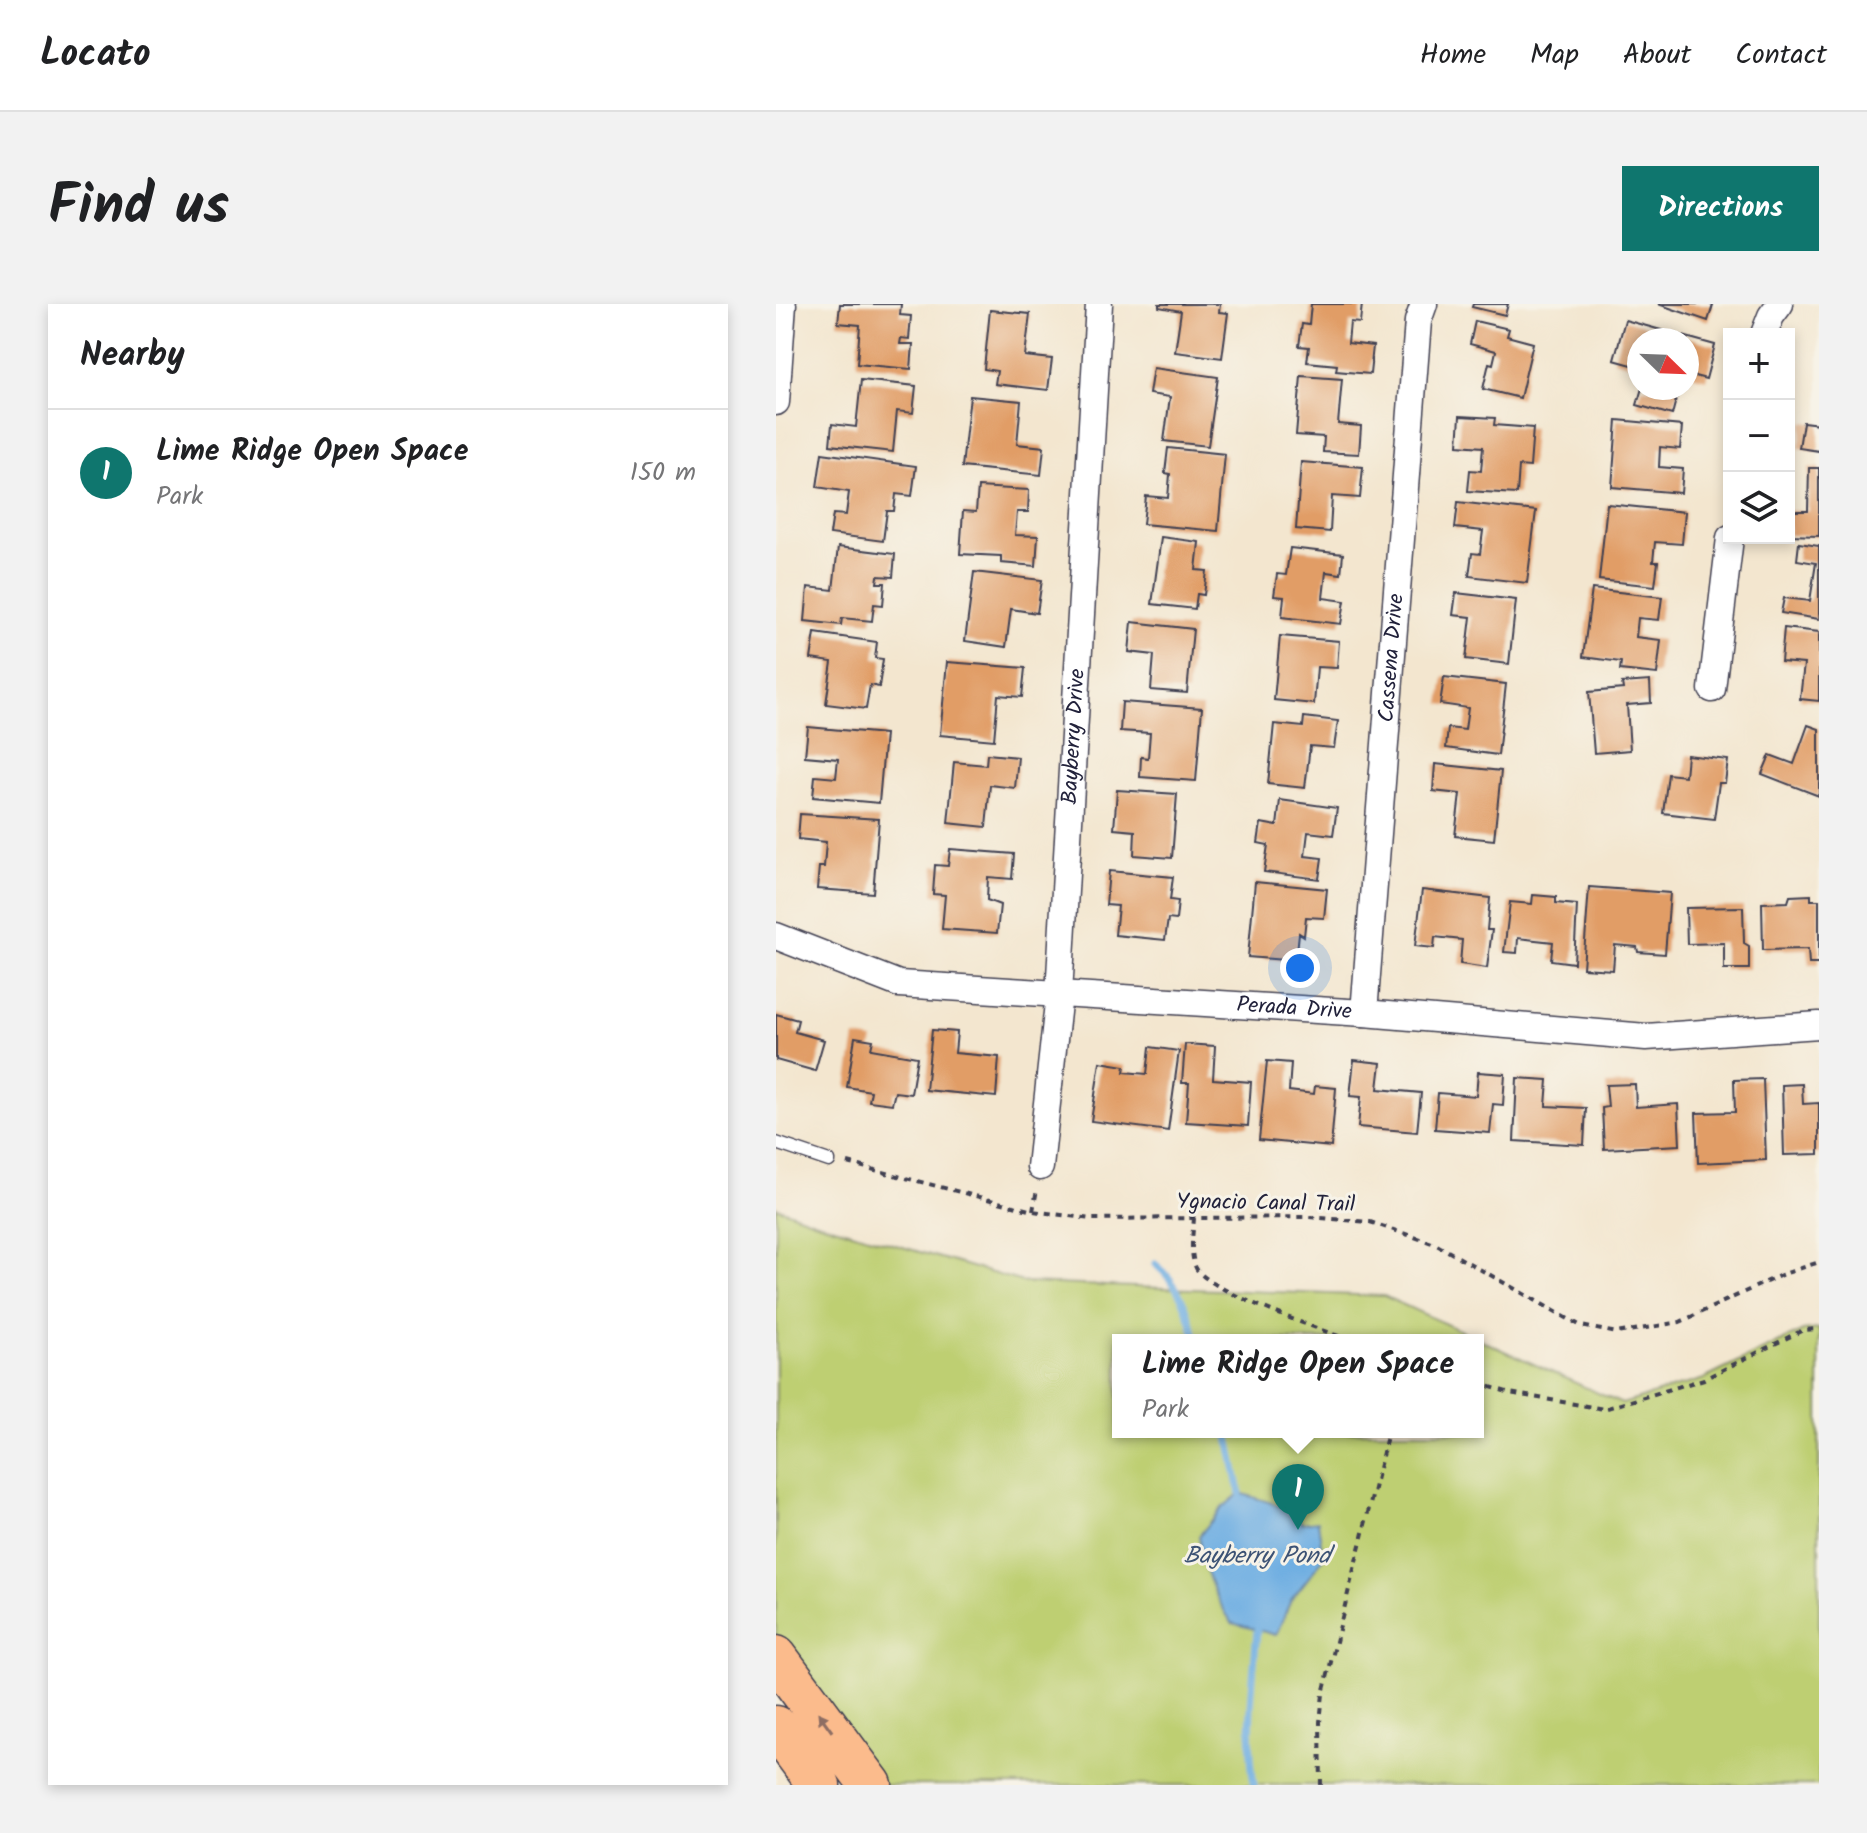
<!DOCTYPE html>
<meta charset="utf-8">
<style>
body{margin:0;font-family:Kalam,sans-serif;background:#f2f2f2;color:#202124}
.controls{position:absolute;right:24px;top:24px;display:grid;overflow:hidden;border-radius:0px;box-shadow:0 4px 12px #0003}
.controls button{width:72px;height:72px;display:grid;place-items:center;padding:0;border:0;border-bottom:2px solid #e0e0e0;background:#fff;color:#202124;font:40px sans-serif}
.compass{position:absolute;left:851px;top:24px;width:72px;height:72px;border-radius:50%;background:#fff;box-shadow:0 4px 12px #0003;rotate:113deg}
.you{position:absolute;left:524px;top:664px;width:28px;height:28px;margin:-20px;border:6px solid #fff;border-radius:50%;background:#1a73e8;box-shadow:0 0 0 12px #1a73e833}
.badge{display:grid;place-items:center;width:52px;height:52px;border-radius:50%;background:#0f766e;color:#fff;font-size:26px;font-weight:700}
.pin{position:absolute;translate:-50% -66px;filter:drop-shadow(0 2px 4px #0008)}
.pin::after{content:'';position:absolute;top:42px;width:28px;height:24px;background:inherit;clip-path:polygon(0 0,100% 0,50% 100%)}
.popup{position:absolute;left:336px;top:1030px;width:372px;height:104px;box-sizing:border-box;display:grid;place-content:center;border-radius:0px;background:#fff;filter:drop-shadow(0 2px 6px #0005);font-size:26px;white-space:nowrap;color:#757577}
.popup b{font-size:30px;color:#202124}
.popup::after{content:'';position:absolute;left:50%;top:100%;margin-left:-16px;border:16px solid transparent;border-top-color:#fff}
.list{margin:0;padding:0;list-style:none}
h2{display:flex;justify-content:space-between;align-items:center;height:104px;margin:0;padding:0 32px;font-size:34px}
h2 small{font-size:26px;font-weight:400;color:#757577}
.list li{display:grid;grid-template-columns:52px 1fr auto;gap:24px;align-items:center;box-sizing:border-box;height:128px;padding:0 32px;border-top:2px solid #e0e0e0}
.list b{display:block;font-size:30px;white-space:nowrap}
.list p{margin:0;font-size:26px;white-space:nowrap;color:#757577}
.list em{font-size:26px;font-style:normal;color:#757577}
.icon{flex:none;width:44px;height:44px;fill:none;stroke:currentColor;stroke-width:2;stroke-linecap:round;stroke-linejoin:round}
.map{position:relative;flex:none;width:1043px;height:1481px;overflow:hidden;border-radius:0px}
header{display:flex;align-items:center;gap:48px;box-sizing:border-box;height:112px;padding:0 40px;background:#fff;border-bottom:2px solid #e0e0e0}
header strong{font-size:38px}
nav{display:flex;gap:44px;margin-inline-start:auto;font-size:28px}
.intro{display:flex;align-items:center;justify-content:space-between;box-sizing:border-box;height:192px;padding:0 48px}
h1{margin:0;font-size:56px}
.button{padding:20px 36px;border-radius:0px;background:#0f766e;color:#fff;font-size:28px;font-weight:700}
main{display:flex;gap:48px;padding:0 48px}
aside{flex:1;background:#fff;border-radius:0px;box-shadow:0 4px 12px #0003}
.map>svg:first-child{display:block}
.green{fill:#becf72;stroke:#707856;stroke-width:2;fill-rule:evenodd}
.water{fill:#6eaee2;stroke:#48688e;stroke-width:2}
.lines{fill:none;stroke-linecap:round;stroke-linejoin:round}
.stream{stroke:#6eaee2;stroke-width:7}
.building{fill:#e19d66}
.service-casing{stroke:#413f51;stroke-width:15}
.minor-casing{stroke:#413f51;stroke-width:29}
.trunk-casing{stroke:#413f51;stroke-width:45}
.path{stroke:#413f51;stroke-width:4;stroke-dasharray:6 6;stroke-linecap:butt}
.service{stroke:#fff;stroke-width:12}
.minor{stroke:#fff;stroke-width:26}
.trunk{stroke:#fbbb8c;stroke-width:42}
.oneway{fill:#8e6e64}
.labels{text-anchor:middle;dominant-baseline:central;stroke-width:6;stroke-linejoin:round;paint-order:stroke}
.street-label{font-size:22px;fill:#22223b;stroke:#f7f3e8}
.water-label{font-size:24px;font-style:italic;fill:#3d5375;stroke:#f7f3e8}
</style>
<header>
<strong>Locato</strong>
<nav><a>Home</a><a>Map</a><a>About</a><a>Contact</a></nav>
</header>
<div class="intro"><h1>Find us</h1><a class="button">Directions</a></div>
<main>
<aside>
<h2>Nearby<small></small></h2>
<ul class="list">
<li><span class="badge">1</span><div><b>Lime Ridge Open Space</b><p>Park</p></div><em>150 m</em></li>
</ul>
</aside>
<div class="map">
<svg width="1043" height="1481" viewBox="0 0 1043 1481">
<rect width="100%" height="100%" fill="#f7f3e8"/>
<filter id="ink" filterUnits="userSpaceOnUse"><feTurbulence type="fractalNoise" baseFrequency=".0125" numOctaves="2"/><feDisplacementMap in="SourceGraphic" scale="16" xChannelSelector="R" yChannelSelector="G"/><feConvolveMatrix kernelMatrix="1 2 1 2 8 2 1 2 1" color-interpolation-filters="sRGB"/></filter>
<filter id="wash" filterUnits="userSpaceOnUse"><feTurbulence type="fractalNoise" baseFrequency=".006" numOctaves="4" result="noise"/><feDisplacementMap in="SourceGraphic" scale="32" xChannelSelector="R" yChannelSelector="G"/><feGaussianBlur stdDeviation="1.8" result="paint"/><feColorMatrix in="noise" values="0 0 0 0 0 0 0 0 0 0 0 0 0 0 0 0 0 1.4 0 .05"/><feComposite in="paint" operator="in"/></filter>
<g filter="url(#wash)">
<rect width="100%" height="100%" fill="#f3e6cf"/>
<path class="green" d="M 0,903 L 41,918 L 250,979 L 608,992 L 846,1100 L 928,1075 L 1027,1027 L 1043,1025 L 1043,1481 L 95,1481 L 0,1353 ZM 342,1036 L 702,1036 L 702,1128 L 342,1128 Z"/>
<path class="water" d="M 464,1189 L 521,1207 L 525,1219 L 542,1217 L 547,1255 L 515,1296 L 500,1331 L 456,1319 C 438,1292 427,1264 423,1232 L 446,1204 Z"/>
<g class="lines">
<path class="stream" d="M 379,960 C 403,979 413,1008 420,1036
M 452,1128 L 464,1189
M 478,1481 C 470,1429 477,1378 481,1326"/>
</g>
<g id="blocks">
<path class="building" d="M 64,0 L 125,0 L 124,11 L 135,12 L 133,35 L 125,34 L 124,40 L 137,40 L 135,65 L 81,60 L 84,21 L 62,19 Z
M 383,0 L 444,0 L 443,8 L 452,9 L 446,54 L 399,48 L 405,7 L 383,3 Z
M 535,0 L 586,0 L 584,19 L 574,18 L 572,39 L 597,42 L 594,70 L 560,67 L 561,61 L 531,58 L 533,43 L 523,42 L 526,20 L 533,21 Z
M 697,0 L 732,0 L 729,11 L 696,3 Z
M 882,0 L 933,0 L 937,1 L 932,17 Z
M 214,6 L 254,10 L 249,52 L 276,55 L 272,86 L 219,80 L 221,67 L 208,65 Z
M 849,16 L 939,41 L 930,75 L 911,70 L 911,36 L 863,36 L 863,63 L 838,56 Z
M 699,17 L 733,25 L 731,32 L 757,39 L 744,94 L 707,85 L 713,59 L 717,60 L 720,47 L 694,40 Z
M 377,64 L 442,73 L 432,142 L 388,137 L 394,93 L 373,90 Z
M 525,72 L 566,75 L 562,120 L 585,122 L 583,150 L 547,148 L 548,133 L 520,131 Z
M 85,76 L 140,82 L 137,109 L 121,107 L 117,148 L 54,141 L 56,120 L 80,123 Z
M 866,84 L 903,84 L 896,111 L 861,101 Z
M 194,92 L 245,97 L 241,140 L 268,143 L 265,171 L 186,163 Z
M 684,112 L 719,114 L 718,121 L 757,124 L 754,163 L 743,162 L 741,190 L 692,187 L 694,166 L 705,167 L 707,143 L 682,141 Z
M 841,116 L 906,122 L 904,145 L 884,143 L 883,163 L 907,165 L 905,189 L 836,183 Z
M 1027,118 L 1043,120 L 1043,147 L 1023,144 Z
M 392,144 L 449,150 L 442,227 L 367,220 L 370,192 L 392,194 L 394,170 L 389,169 Z
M 46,149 L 140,162 L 136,192 L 120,190 L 118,207 L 111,207 L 107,237 L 54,230 L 57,210 L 70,211 L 73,188 L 41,183 Z
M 525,158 L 587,163 L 584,194 L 556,192 L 554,228 L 520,225 Z
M 1033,164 L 1043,164 L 1043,232 L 1013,231 L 1013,207 L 1032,207 Z
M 202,183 L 253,186 L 252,208 L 241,208 L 239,231 L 262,232 L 260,262 L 225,259 L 225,252 L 184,250 L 187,207 L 200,208 Z
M 682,198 L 760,207 L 751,279 L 693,272 L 696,249 L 704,250 L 707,227 L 679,224 Z
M 831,200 L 909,208 L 906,240 L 879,238 L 877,258 L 882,258 L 879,282 L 823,276 Z
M 385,233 L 423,238 L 420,266 L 431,267 L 428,291 L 421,290 L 419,305 L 376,300 Z
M 1023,239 L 1043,242 L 1043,315 L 1005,309 L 1008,294 L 1034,297 L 1040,259 L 1021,256 Z
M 62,243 L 119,250 L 117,273 L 102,272 L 101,279 L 109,279 L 107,301 L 98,300 L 96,317 L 66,314 L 65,321 L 29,317 L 32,283 L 57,286 Z
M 514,244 L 567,250 L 565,270 L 550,268 L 547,294 L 569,297 L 565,320 L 506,313 L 508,293 L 498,292 L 501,270 L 510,271 Z
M 198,268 L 266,276 L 261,309 L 235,305 L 230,343 L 189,337 Z
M 816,285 L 886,293 L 883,316 L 862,314 L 860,333 L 885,336 L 881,370 L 844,366 L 845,358 L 807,353 Z
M 680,289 L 740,296 L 733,360 L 690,355 L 695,313 L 677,311 Z
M 356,318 L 417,325 L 411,389 L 375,386 L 378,351 L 353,348 Z
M 1008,324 L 1043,328 L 1043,397 L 1024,395 L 1028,360 L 1005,358 Z
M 39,329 L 101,338 L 99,354 L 107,355 L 103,383 L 94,381 L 90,405 L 50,400 L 56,358 L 35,355 Z
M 504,332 L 563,337 L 561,364 L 541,363 L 538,400 L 498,396 Z
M 171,358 L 249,364 L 246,393 L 222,391 L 218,436 L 164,431 Z
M 668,373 L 730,380 L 722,451 L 670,444 L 672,424 L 689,426 L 692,404 L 664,400 Z
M 874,377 L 875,399 L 851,401 L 854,446 L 818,449 L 813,388 L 847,385 L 846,379 Z
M 346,398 L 426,404 L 420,477 L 364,473 L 365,453 L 372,454 L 374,429 L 344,427 Z
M 528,413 L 562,417 L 558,444 L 534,442 L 529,484 L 492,480 L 498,420 L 527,423 Z
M 1032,421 L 1043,425 L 1043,492 L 986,470 L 994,451 L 1018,460 Z
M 32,423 L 109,430 L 103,499 L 37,493 L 39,472 L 60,474 L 62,455 L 29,452 Z
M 211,450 L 242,453 L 239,484 L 214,481 L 210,523 L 172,519 L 178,458 L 210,461 Z
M 911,451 L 952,456 L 949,479 L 943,479 L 938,515 L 887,509 L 892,470 L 909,472 Z
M 659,460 L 725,467 L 718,536 L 679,532 L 684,490 L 657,487 Z
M 341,486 L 401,490 L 396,554 L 358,551 L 359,527 L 338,525 Z
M 504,496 L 561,504 L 557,531 L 532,528 L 529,552 L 546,554 L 543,575 L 488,568 L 492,541 L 482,539 L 485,519 L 501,522 Z
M 24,510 L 103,515 L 97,589 L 41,585 L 43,563 L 48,563 L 50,538 L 22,535 Z
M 174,545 L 238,550 L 236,575 L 212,573 L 211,596 L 224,601 L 221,629 L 166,625 L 169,591 L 157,590 L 159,561 L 172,562 Z
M 333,567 L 397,573 L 394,596 L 402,597 L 400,616 L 392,615 L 389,636 L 339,631 L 342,602 L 330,601 Z
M 479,578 L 551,585 L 548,614 L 530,613 L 528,632 L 523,629 L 520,657 L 472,653 Z
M 813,583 L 894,589 L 889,650 L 862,648 L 861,643 L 839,641 L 837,666 L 807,664 Z
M 646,586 L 714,594 L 711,626 L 716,626 L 711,664 L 684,660 L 686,636 L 659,633 L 658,644 L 639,642 Z
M 757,591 L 780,593 L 780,599 L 801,601 L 798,659 L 775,656 L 777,638 L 742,634 L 741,649 L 728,648 L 734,598 L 756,600 Z
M 1035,591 L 1035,596 L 1043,596 L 1043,660 L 1033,660 L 1032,645 L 987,646 L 986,599 L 1012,598 L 1014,592 Z
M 967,603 L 968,639 L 973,642 L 973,665 L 948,665 L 948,639 L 911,640 L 910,604 Z
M 0,710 L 22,716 L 19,728 L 48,736 L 39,767 L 0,756 Z
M 156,726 L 181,728 L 179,749 L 223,753 L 220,793 L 150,786 Z
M 79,733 L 97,736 L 95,745 L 141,753 L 135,790 L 119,788 L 116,800 L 93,797 L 95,787 L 71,783 Z
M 409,740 L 439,742 L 437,775 L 475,778 L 472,822 L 410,818 L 413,779 L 406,779 Z
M 374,743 L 403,747 L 392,827 L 315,817 L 324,758 L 349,762 L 348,768 L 371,770 Z
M 578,756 L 605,759 L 602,785 L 645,789 L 641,828 L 582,823 L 585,793 L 574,792 Z
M 491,757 L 515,759 L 513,787 L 538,790 L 539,782 L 560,784 L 555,843 L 483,836 Z
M 702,768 L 729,770 L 727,801 L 717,800 L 714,829 L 659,825 L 662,789 L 700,792 Z
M 741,774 L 772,776 L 770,802 L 810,804 L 808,841 L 738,837 Z
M 987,775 L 990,856 L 922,859 L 920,809 L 959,808 L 958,776 Z
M 859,780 L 860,803 L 902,800 L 904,841 L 828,845 L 826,804 L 832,803 L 830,781 Z
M 1026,780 L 1027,800 L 1043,799 L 1043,850 L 1008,851 L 1006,781 Z"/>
</g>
</g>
<g filter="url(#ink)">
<use href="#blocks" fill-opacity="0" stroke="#413f51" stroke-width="2"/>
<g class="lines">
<g class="service-casing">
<path id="service" d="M 0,839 L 53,857"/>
</g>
<g class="minor-casing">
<g id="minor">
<path d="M 988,30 L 995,12 L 1004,0"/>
<path d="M 0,98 L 7,0"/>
<path d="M 936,385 L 954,234"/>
<path id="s1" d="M 0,632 L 123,680 L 588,709 L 870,733 L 1043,721"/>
<path id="s2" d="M 588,709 L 642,17 L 648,0"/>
<path id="s3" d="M 264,863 L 283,690 L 323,0"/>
</g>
</g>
<g class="trunk-casing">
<path id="trunk" d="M 0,1353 L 95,1481
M 0,1423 L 43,1481"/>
</g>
<path class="path" d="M 72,859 L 257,907 L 315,915 L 532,913 L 594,918 L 659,940 L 805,1022 L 841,1029 L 904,1018 L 1005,971 L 1043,958
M 257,907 L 261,885
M 418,914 C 417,929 413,949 420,964 C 433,988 544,1025 573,1036
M 702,1079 L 734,1089 L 828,1105 L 928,1075 L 1027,1026 L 1043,1025
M 545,1481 L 544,1418 L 547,1390 L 612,1128"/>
<use href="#service" class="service"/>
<use href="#minor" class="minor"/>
<use href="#trunk" class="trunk"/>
</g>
<defs><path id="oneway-solid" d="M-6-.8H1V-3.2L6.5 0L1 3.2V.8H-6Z" transform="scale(2)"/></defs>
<use class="oneway" href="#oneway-solid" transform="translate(49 1418) rotate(-126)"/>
</g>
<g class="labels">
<g class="street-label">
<text stroke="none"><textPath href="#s2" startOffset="356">Cassena Drive</textPath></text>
<text stroke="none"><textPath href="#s3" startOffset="432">Bayberry Drive</textPath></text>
<text stroke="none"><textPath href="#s1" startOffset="528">Perada Drive</textPath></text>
<text transform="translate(490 900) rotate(1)">Ygnacio Canal Trail</text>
</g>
<g class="water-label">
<text x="481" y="1252">Bayberry Pond</text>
</g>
</g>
</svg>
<div class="controls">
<button>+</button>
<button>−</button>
<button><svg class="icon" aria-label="layers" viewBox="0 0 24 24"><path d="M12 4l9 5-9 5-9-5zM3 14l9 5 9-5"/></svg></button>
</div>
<svg class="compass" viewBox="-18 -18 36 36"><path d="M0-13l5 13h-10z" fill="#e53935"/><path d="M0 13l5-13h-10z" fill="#757577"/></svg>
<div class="you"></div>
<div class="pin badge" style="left:522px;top:1226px">1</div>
<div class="popup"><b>Lime Ridge Open Space</b>Park</div>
</div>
</main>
